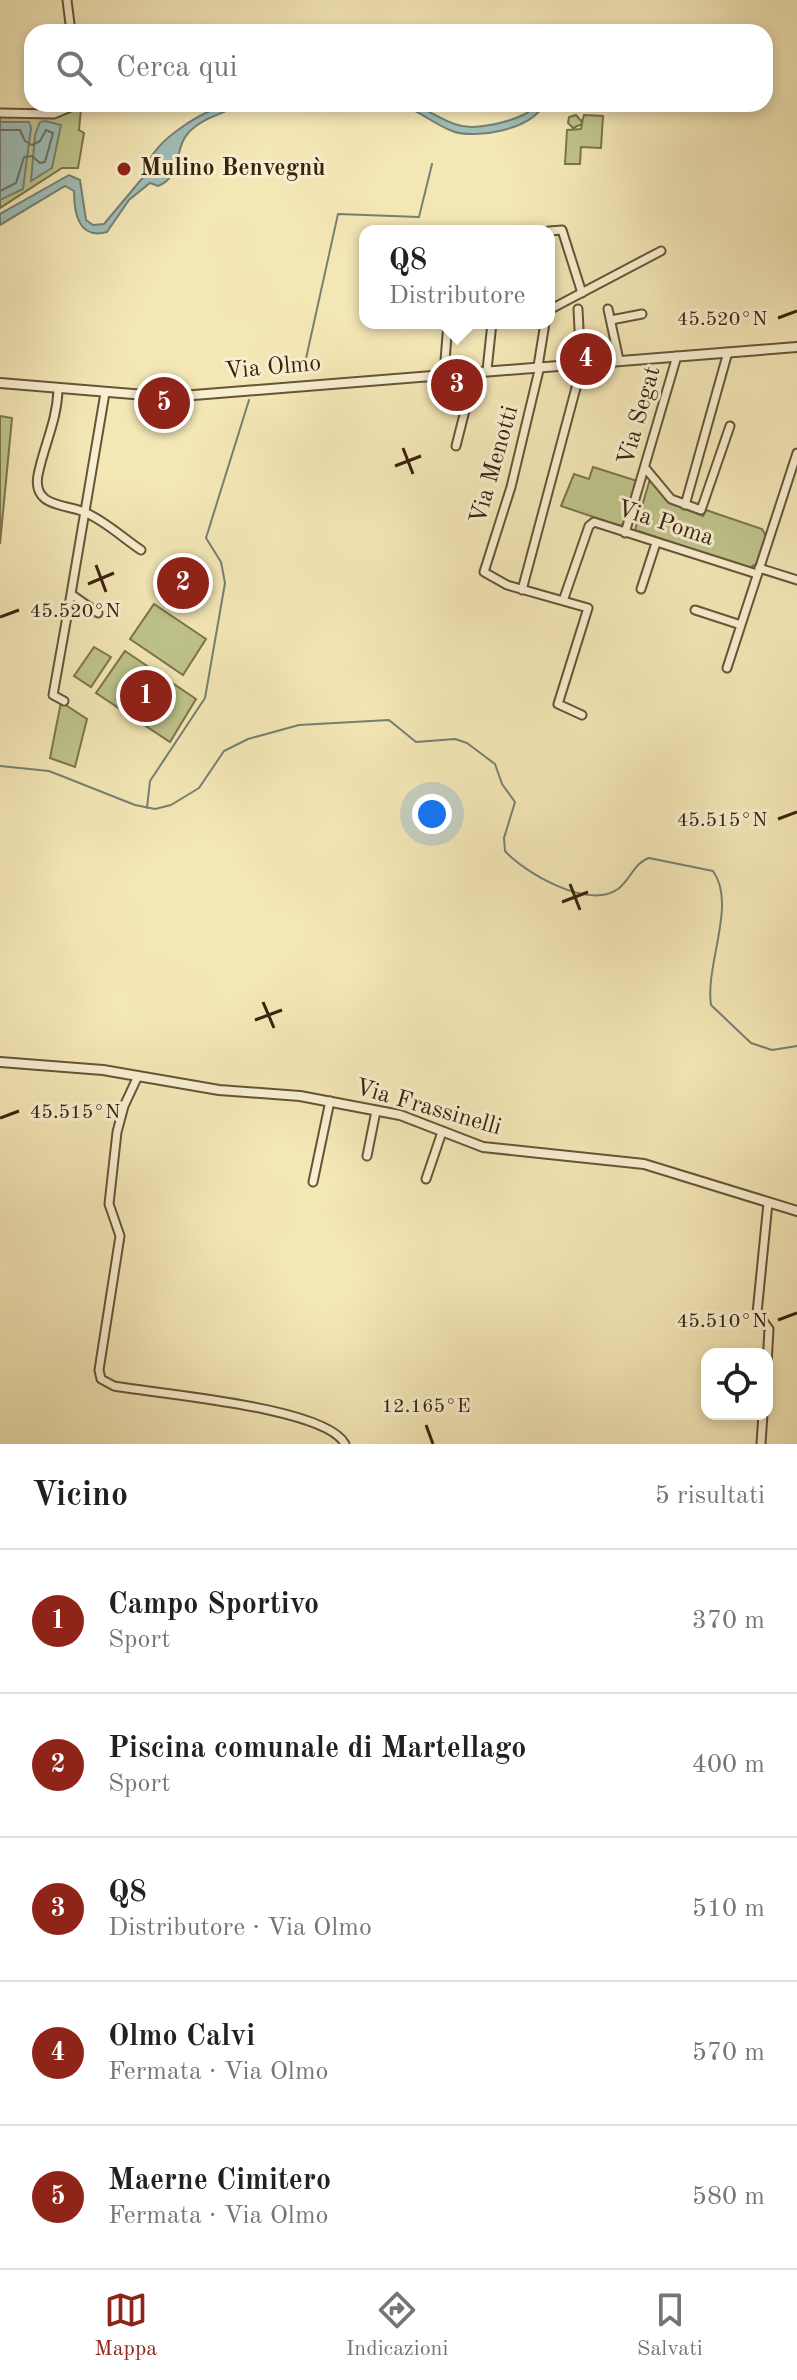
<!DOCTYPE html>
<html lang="it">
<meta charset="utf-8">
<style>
body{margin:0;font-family:"Old Standard TT",serif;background:#f2f2f2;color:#202124}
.controls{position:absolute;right:24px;bottom:24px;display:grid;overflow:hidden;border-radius:16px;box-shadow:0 4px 12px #0003}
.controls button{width:72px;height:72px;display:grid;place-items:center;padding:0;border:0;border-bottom:2px solid #e0e0e0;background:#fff;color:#202124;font:40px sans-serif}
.you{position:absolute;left:432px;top:814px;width:28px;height:28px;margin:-20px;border:6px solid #fff;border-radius:50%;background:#1a73e8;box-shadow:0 0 0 12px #1a73e833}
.badge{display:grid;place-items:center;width:52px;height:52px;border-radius:50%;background:#8f2418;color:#fff;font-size:26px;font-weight:700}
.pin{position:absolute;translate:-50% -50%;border:4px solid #fff;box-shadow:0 2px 8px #0006}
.popup{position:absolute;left:359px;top:225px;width:196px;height:104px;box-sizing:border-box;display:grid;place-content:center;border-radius:16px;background:#fff;filter:drop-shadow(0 2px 6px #0005);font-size:26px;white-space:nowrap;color:#757577}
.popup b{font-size:30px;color:#202124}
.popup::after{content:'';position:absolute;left:50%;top:100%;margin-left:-16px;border:16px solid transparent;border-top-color:#fff}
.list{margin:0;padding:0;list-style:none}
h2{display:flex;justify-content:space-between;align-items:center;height:104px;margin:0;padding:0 32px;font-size:34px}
h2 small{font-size:26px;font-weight:400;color:#757577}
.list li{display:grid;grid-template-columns:52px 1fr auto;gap:24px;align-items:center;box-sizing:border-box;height:144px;padding:0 32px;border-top:2px solid #e0e0e0}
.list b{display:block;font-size:30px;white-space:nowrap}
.list p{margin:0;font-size:26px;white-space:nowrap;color:#757577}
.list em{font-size:26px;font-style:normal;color:#757577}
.icon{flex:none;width:44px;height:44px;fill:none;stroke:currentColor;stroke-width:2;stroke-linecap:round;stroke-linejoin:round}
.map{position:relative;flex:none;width:797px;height:1444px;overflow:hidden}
.search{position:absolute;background:#fff;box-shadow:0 4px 12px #0003;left:24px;right:24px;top:24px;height:88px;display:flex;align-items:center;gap:20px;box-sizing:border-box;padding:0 28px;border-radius:24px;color:#757577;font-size:30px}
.sheet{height:824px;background:#fff}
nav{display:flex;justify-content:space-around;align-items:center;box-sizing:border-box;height:112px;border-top:2px solid #e0e0e0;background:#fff;font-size:22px;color:#757577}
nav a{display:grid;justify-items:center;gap:4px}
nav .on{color:#8f2418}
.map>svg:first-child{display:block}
.green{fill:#bfc48b;stroke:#7c744c;stroke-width:2}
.water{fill:#9fbeb8;stroke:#768073;stroke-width:2}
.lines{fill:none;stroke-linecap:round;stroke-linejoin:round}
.shore{stroke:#6c7062;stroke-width:2}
.stream{stroke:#768073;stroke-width:2}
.minor-casing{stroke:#675436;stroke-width:11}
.tertiary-casing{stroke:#675436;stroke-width:12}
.minor{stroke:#f8efd0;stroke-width:7}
.tertiary{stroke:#f8efd0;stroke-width:8}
.ticks{fill:none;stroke:#38230c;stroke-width:3}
.poi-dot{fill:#8f2418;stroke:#f8efd0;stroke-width:3}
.labels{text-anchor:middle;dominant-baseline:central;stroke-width:6;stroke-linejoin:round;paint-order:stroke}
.poi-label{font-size:24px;font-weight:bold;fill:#38230c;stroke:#f8efd0;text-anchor:start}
.street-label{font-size:24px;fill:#38230c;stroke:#f8efd0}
.ticks-label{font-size:20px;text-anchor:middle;fill:#38230c;stroke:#f8efd0;stroke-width:6;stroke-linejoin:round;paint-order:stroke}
</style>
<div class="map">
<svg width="797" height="1444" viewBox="0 0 797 1444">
<rect width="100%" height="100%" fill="#f4e7b6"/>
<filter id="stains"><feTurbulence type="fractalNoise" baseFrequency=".0025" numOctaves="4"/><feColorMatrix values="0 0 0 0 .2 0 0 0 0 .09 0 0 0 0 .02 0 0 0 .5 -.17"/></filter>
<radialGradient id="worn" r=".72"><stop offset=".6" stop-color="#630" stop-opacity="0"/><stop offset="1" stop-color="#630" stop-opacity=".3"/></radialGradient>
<path class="green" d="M 77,107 L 81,109 L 79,130 L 84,133 L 78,168 L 62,168 L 0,208 L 0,115 L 57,116 Z
M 576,115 L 582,122 L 584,115 L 603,116 L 601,148 L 581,147 L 580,164 L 565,164 L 567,130 L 581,129 L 582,124 L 573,128 L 568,123 L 569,117 Z
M 0,416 L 12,418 L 0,544 Z
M 593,467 L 637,481 L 624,524 L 620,526 L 561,506 L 574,474 L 589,479 Z
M 650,479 L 670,503 L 703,516 L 706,510 L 762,529 L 766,536 L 756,564 L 749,568 L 635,530 Z
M 154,604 L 206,639 L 183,675 L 130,639 Z
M 94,647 L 111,657 L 91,687 L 74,676 Z
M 125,651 L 196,699 L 170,742 L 96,693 Z
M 61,702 L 87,719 L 75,767 L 50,758 Z"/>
<path class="water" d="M 226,104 L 241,104 C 224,114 203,117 189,132 C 173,149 183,176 158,186 L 150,183 L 129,200 L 107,232 C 78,240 74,212 74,191 L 65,186 L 0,225 L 0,214 L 69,175 L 80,180 L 86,220 L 93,225 L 104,224 L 145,175 C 147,143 199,114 226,104 Z
M 401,104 C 428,104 446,128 473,127 C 488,126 508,122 523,115 C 532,111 535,104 544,104 C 533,129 476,140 452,131 C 434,124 419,111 401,104 Z
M 45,121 L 61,125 L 52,168 L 31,181 L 35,135 L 40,122 Z
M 0,122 L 29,122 L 31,128 L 23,189 L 0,200 Z"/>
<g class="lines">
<path class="shore" d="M 0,130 L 20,130 L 25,141 L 32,145 L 40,141 L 46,130 L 53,133 L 45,162 L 40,163 L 32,156 L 24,157 L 16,183 L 0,191"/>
<path class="stream" d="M 303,372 L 338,214 L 419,217 L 432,164
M 0,766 L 49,771 L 135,805 L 155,809 L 171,805 L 199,788 L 224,751 L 248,739 L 299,725 L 389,720 L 416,742 L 455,739 L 467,743 L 495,764 L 502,784 L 515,802 L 504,838 L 505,851 C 525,873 588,910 618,889 C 630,880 635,862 649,858 L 713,871 C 737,904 705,964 711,1005 L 751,1043 L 772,1050 L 797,1046
M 147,808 L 150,781 L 205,698 L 225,583 L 221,562 L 206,538 L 249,400"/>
<g class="minor-casing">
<path id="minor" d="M 67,0 L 71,32
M 0,113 L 54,114 L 78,104
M 549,231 L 562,230 L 582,293
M 608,309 L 619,360
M 549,310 L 661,251
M 611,320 L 642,314
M 538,366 L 545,323
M 540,366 L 511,487 L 484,572 L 507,585 L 588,608 L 558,704 L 582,715
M 487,370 L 492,323
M 444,373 L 448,323
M 58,390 C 57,421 44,445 38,475 C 32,507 65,504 84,512 C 104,520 123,538 141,550
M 456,446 L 475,371
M 646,469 L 671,499 L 701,510 L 730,426
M 685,505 L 728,352
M 625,533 L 677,356
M 759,568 L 797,580
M 641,589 L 656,543
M 522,590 L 581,369 L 578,309
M 564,598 L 589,526 L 594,522 L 757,574
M 695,610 L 741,625
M 98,613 L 71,594 L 105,393
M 727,668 L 797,453
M 64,701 L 53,695 L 71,594
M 138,1076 L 124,1106 L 117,1132 L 109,1204 L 120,1236 L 99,1370 L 101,1379 L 114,1386 C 158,1394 326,1407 345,1444
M 367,1156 L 376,1111
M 426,1179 L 442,1132
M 313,1182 L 330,1101
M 767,1364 L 769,1329 L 757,1313 L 768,1203
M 761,1444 L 763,1414"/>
</g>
<g class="tertiary-casing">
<path id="tertiary" d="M 0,383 L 169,397 L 797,347
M 0,1062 L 103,1070 L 219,1090 L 300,1096 L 400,1115 L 483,1147 L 644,1164 L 797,1211"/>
</g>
<use href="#minor" class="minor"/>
<use href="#tertiary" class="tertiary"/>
</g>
<path class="ticks" d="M 778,318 L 797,311M 403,448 L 413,474M 395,466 L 421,456M 96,565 L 106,592M 88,584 L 114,573M 0,617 L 19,610M 778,819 L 797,812M 570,884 L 580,910M 562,902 L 588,892M 263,1002 L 274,1028M 255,1020 L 282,1010M 0,1118 L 19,1111M 778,1320 L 797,1313M 426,1425 L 433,1444"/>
<circle class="poi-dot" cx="124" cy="169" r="8"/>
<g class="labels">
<g class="poi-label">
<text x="140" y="169">Mulino Benvegnù</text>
</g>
<g class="street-label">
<text transform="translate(273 368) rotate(-5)">Via Olmo</text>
<text transform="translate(640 416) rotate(-74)">Via Segat</text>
<text transform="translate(495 465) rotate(-74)">Via Menotti</text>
<text transform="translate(665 524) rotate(18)">Via Poma</text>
<text transform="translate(428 1108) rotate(16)">Via Frassinelli</text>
</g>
</g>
<g class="ticks-label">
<text x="722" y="325">45.520°N</text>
<text x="75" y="617">45.520°N</text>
<text x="722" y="826">45.515°N</text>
<text x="75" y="1118">45.515°N</text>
<text x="722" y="1327">45.510°N</text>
<text x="426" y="1412">12.165°E</text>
</g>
<rect width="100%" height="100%" filter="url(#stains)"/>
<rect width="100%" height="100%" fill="url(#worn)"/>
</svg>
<div class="controls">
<button><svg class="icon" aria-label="locate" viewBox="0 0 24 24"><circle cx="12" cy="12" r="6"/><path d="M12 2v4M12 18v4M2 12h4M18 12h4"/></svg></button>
</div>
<div class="you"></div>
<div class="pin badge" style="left:146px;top:696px">1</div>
<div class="pin badge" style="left:183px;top:583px">2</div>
<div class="pin badge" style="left:457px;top:385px">3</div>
<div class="popup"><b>Q8</b>Distributore</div>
<div class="pin badge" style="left:586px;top:359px">4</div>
<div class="pin badge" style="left:164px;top:403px">5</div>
<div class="search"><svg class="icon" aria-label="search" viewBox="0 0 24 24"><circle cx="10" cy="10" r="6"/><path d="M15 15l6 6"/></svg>Cerca qui</div>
</div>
<section class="sheet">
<h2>Vicino<small>5 risultati</small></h2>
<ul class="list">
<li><span class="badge">1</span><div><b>Campo Sportivo</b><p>Sport</p></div><em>370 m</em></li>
<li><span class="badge">2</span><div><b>Piscina comunale di Martellago</b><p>Sport</p></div><em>400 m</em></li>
<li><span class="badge">3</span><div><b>Q8</b><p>Distributore · Via Olmo</p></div><em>510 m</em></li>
<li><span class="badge">4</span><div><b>Olmo Calvi</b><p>Fermata · Via Olmo</p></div><em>570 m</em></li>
<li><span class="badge">5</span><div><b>Maerne Cimitero</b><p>Fermata · Via Olmo</p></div><em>580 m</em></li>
</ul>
</section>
<nav>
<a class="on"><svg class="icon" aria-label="map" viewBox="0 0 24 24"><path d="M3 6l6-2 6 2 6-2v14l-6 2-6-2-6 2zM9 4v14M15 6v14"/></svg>Mappa</a>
<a><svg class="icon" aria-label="directions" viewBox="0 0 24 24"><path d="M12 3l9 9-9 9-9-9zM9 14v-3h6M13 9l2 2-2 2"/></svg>Indicazioni</a>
<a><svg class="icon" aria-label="saved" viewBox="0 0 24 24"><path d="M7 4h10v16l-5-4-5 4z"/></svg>Salvati</a>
</nav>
